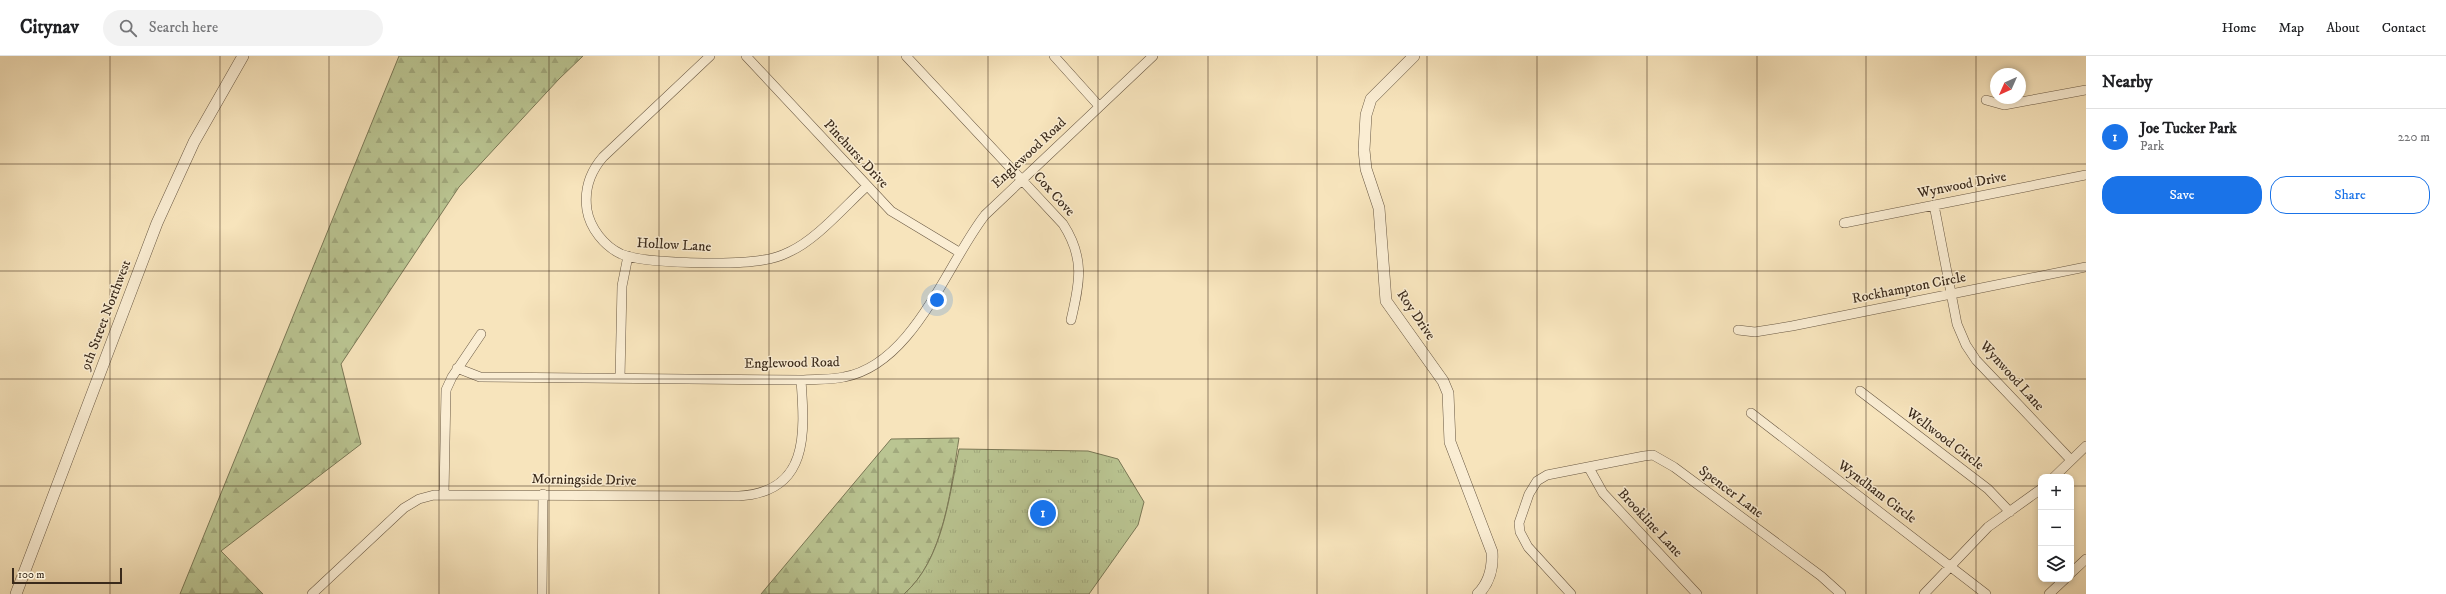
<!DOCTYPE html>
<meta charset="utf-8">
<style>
body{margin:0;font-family:"IM FELL DW Pica",serif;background:#f2f2f2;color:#202124}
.controls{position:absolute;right:12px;bottom:12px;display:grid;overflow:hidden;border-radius:8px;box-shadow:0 2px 6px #0003}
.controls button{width:36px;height:36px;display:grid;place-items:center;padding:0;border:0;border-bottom:1px solid #e0e0e0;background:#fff;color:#202124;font:20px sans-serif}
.compass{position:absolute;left:1990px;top:12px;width:36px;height:36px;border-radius:50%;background:#fff;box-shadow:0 2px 6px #0003;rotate:225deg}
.scale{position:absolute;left:12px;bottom:10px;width:110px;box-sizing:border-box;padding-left:4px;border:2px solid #3a2a1b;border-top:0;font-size:11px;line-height:14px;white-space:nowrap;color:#3a2a1b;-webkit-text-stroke:3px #faedd3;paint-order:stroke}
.you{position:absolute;left:937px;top:244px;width:14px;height:14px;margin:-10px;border:3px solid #fff;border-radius:50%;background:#1a73e8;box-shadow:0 0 0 6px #1a73e833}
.badge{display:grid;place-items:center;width:26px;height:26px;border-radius:50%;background:#1a73e8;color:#fff;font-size:13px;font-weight:700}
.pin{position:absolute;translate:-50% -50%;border:2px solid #fff;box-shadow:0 1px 4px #0006}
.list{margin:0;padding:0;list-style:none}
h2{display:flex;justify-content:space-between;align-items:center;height:52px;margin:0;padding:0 16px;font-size:17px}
h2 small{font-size:13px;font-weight:400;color:#757577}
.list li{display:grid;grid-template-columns:26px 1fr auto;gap:12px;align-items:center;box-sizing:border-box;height:56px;padding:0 16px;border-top:1px solid #e0e0e0}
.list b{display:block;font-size:15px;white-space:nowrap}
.list p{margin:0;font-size:13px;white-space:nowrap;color:#757577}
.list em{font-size:13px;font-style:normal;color:#757577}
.actions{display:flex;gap:8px;padding:12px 16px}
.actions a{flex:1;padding:9px 0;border:1px solid #1a73e8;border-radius:16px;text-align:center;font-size:14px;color:#1a73e8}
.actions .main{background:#1a73e8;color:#fff}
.icon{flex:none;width:22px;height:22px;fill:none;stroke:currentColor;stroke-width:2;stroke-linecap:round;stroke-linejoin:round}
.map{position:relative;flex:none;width:2086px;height:538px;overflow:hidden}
header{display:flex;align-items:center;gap:24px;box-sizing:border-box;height:56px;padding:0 20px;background:#fff;border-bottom:1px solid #e0e0e0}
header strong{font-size:19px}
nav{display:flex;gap:22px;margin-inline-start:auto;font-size:14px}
.search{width:280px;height:36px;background:#f2f2f2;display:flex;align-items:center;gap:10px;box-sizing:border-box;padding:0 14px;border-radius:22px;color:#757577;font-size:15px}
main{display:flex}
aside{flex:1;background:#fff}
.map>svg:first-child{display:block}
.forest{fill:url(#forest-firs);stroke:#7a7856}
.park{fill:url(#park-tufts);stroke:#7a7856}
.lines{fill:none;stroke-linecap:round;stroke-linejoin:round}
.minor-casing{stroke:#695843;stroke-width:10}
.tertiary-casing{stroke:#695843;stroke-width:12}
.minor{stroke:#faedd3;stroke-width:9}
.tertiary{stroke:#faedd3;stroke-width:11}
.grid{fill:none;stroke:#3a2a1b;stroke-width:1;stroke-opacity:0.55}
.labels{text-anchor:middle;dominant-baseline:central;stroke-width:3;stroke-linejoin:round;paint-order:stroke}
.street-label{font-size:14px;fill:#3a2a1b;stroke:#faedd3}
</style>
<header>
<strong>Citynav</strong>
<div class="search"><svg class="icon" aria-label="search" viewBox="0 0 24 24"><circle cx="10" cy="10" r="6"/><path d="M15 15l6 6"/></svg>Search here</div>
<nav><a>Home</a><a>Map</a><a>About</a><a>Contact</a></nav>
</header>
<main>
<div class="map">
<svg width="2086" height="538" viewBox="0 0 2086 538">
<defs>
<pattern id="forest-firs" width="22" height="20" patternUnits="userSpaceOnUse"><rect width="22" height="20" fill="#bac592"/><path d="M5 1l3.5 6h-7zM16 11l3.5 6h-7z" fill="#a1a97d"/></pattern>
<pattern id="park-tufts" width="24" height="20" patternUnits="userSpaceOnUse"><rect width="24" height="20" fill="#bac592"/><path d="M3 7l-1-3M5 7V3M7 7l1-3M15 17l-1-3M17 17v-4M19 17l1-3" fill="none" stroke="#a1a97d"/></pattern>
</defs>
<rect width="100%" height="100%" fill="#f7e4bc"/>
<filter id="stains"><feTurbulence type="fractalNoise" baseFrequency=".005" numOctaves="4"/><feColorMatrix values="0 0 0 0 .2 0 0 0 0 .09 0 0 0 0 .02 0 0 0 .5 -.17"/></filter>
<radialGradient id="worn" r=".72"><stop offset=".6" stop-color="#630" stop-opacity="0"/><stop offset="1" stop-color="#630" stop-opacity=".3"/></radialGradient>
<path class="forest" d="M 399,0 L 583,0 L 559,23 L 459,131 L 341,308 L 361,388 L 221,495 L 263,538 L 180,538 Z
M 959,382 C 951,431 944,504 904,538 L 761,538 L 891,383 Z"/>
<path class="park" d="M 959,393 L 1088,395 L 1118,403 L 1144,446 L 1138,469 L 1089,538 L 904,538 C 943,504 949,440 959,393 Z"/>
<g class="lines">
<g class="minor-casing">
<path id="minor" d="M 710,0 L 603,101 C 590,116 584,134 587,154 C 590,172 604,190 621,198 C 644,208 736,209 763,204 C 771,203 781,200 789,196 C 816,184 844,151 867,130
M 746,0 L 891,155 L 959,196
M 906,0 L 1063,168 C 1085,202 1080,226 1071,264
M 1054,0 L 1099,50
M 1986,44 L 2004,49 L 2086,34
M 1934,149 L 1957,268 L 1966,289 L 1976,304 L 2071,404
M 1844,167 L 2086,119
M 1738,274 L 1755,276 L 1792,270 L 2086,211
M 457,312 L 480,321 L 801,324 C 815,323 831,324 844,321 C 914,308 946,209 985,159 L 1153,0
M 620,322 L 622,230 L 628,200
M 1860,335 L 1988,433 L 2010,456
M 1751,357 L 1986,538
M 1589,412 L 1603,437 L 1697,538
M 2054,421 L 2086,390
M 444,438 L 446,334 L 452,321 L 481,278
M 2071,517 L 2086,503
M 312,538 L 404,452 L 419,443 L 434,439 L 739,440 C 809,436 805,378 801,324
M 542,538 L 543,438
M 1571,538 L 1528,491 L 1520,476 L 1519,467 L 1529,438 L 1537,425 L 1547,419 L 1644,400 L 1653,399 L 1674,411 L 1821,520 L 1841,538
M 1924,538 L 1988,471 L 2041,433
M 2049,538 L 2065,523"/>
</g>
<g class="tertiary-casing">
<path id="tertiary" d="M 1414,0 L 1371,43 L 1366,59 L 1364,94 L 1366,113 L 1379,152 L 1386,245 L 1443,325 L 1448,337 L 1450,386 L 1492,496 C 1493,512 1490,526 1478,538
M 16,538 L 157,167 L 194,86 L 243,0"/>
</g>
<use href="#minor" class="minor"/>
<use href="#tertiary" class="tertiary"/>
</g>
<path class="grid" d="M 110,0 L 110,538M 220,0 L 220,538M 329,0 L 329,538M 439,0 L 439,538M 549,0 L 549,538M 659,0 L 659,538M 769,0 L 769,538M 878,0 L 878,538M 988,0 L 988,538M 1098,0 L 1098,538M 1208,0 L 1208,538M 1317,0 L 1317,538M 1427,0 L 1427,538M 1537,0 L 1537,538M 1647,0 L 1647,538M 1757,0 L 1757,538M 1866,0 L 1866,538M 1976,0 L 1976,538M 0,108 L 2086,108M 0,215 L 2086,215M 0,323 L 2086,323M 0,430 L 2041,430M 2071,430 L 2086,430"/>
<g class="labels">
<g class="street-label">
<text transform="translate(1029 97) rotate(-43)">Englewood Road</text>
<text transform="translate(856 98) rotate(47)">Pinehurst Drive</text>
<text transform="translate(1962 129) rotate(-11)">Wynwood Drive</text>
<text transform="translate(1054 138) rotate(48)">Cox Cove</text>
<text transform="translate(674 189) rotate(3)">Hollow Lane</text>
<text transform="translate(1909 232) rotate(-11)">Rockhampton Circle</text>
<text transform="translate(106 259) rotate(-69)">9th Street Northwest</text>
<text transform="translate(1416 259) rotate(56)">Roy Drive</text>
<text transform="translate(792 307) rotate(-1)">Englewood Road</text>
<text transform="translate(2012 320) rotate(48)">Wynwood Lane</text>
<text transform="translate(1945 383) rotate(37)">Wellwood Circle</text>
<text transform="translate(584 424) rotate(1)">Morningside Drive</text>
<text transform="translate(1731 436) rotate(37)">Spencer Lane</text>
<text transform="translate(1877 436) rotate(37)">Wyndham Circle</text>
<text transform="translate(1650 467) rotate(47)">Brookline Lane</text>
</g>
</g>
<rect width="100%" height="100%" filter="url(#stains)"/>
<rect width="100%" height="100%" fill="url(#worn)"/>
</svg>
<div class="controls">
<button>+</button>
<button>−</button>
<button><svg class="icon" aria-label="layers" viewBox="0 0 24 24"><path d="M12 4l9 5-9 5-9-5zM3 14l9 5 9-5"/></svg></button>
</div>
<svg class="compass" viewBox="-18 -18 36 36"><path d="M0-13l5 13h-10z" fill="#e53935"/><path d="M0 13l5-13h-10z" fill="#757577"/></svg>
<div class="scale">100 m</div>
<div class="you"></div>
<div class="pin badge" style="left:1043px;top:457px">1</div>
</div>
<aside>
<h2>Nearby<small></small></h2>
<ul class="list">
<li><span class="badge">1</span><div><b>Joe Tucker Park</b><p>Park</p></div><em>220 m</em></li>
</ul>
<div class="actions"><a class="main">Save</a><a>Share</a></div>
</aside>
</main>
